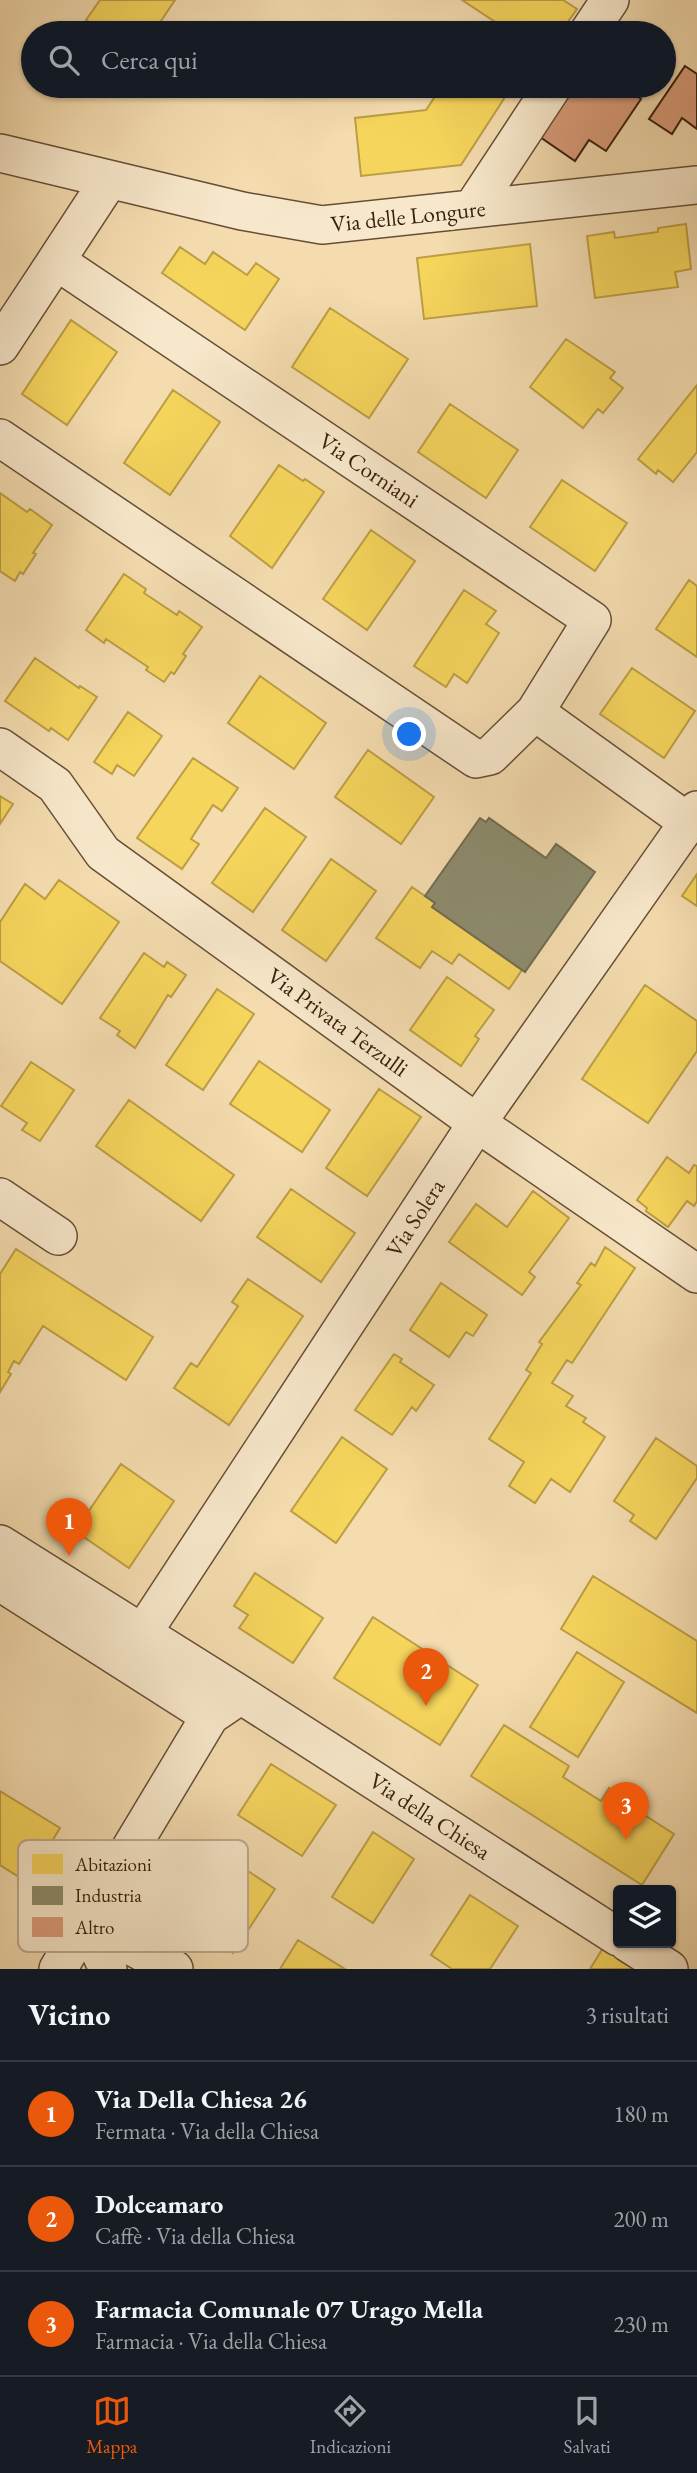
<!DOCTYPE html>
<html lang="it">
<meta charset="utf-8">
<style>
body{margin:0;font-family:"EB Garamond",serif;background:#242831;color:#f1f3f6}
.controls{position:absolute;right:21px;bottom:21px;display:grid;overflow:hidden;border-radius:7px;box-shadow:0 2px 5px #0004}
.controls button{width:63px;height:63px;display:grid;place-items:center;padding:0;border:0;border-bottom:2px solid #363941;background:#171b24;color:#f1f3f6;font:35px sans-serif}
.you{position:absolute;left:410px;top:735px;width:24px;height:24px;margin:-18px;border:5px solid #fff;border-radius:50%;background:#1a73e8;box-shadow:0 0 0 10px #1a73e833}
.badge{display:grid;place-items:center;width:46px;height:46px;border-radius:50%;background:#ea580c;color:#fff;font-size:23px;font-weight:700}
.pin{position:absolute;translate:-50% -58px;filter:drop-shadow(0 2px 4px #0008)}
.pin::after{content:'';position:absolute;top:37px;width:24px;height:21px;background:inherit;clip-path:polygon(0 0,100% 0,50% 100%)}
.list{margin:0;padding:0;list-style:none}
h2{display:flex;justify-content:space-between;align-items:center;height:91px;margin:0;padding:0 28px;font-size:30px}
h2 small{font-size:23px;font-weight:400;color:#9ea1a6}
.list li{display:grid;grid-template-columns:46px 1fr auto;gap:21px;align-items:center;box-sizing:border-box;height:105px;padding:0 28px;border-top:2px solid #363941}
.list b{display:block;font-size:26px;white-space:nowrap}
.list p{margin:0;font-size:23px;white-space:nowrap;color:#9ea1a6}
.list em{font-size:23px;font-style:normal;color:#9ea1a6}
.icon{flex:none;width:38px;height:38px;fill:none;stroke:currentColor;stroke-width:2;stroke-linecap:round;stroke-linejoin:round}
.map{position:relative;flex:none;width:697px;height:1969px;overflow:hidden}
.search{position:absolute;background:#171b24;box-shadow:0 2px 5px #0004;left:21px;right:21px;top:21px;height:77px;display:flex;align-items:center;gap:18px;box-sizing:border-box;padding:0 24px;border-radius:38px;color:#9ea1a6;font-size:26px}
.sheet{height:406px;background:#171b24}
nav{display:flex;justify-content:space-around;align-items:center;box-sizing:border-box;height:98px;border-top:2px solid #363941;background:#171b24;font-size:19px;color:#9ea1a6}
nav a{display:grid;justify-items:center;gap:4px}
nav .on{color:#ea580c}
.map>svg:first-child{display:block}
.homes{fill:#f6d55c;stroke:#bc9e44;stroke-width:2}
.industry{fill:#8c8c6e;stroke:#726b51;stroke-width:2}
.building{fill:#db9d7b;stroke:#361e0d;stroke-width:2}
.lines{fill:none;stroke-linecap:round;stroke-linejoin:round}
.minor-casing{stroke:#664e36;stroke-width:40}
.minor{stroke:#f8e8cb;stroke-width:37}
.labels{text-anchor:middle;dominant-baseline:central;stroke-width:7;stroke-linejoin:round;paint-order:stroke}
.street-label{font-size:23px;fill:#361e0d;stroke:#f8e8cb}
.key{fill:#f8e8cb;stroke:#beab92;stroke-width:2}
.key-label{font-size:19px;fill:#361e0d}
</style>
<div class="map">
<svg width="697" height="1969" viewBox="0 0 697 1969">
<rect width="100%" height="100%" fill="#f4dcaf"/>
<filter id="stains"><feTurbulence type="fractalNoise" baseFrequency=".00286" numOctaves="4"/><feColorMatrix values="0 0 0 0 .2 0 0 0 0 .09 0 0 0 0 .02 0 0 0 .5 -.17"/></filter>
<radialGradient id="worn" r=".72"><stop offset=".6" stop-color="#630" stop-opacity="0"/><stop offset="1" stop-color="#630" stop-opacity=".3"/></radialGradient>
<path class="homes" d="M 100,0 L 175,0 L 153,33 L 106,33 L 86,20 Z
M 462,0 L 563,0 L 577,9 L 560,33 L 512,33 Z
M 442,86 L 495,86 L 507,94 L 461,165 L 361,176 L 355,118 L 426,110 Z
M 686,224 L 691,269 L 675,272 L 678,287 L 595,298 L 587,236 L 614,232 L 615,238 L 658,232 L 658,228 Z
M 530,244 L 537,306 L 424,319 L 417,258 Z
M 180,247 L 205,264 L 213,252 L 247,275 L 256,263 L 279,279 L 245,330 L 162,273 Z
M 330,308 L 408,359 L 369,418 L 292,367 Z
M 71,320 L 117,352 L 67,425 L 22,394 Z
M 566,339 L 615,372 L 610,378 L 623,388 L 603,413 L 598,409 L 583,428 L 530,387 Z
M 697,385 L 697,452 L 673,482 L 658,470 L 656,474 L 638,459 Z
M 173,390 L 220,422 L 170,495 L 124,463 Z
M 450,404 L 518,450 L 486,498 L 418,452 Z
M 279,465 L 303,481 L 305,479 L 324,492 L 272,568 L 230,536 Z
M 562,480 L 627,523 L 595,571 L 530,527 Z
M 0,493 L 27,512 L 30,509 L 52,525 L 33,553 L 36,554 L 23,574 L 20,572 L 15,581 L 0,571 Z
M 371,530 L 415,561 L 367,630 L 323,599 Z
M 124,574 L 146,589 L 144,593 L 177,615 L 179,611 L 202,627 L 183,654 L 186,656 L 174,674 L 171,672 L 164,682 L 146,670 L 148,667 L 106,639 L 104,643 L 86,630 Z
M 689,580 L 697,586 L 697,657 L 656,629 Z
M 464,590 L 496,611 L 486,624 L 499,633 L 467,683 L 454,674 L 446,687 L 414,666 Z
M 35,658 L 79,688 L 80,686 L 97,697 L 68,740 L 51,728 L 49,731 L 5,701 Z
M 632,668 L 695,711 L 664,758 L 600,714 Z
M 260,676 L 326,723 L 294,769 L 228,723 Z
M 128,712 L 162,736 L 134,776 L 117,765 L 112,774 L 94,762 Z
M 368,750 L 434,797 L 401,844 L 335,797 Z
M 193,758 L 238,788 L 222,811 L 213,805 L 191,839 L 199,844 L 182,869 L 137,838 Z
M 0,796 L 13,804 L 0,824 Z
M 265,808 L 306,837 L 253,912 L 212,883 Z
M 331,859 L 376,891 L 326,961 L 282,930 Z
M 697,874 L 697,906 L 682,896 Z
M 59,880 L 119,922 L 62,1004 L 0,961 L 0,922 L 25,884 L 45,899 Z
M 412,887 L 435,903 L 432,907 L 522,970 L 509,989 L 459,954 L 452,964 L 432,951 L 420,968 L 376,938 Z
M 144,953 L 164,967 L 167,962 L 186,975 L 171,997 L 168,995 L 135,1048 L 117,1035 L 120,1031 L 100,1018 Z
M 447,977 L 494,1010 L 475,1036 L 479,1039 L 461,1066 L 410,1030 Z
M 645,985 L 697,1021 L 697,1051 L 648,1123 L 582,1079 Z
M 217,989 L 254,1014 L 203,1090 L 166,1065 Z
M 259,1061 L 330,1110 L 302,1152 L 230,1104 Z
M 31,1062 L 74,1090 L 40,1141 L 22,1130 L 27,1123 L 1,1106 Z
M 379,1089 L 421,1117 L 367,1196 L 326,1168 Z
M 129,1100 L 234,1175 L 201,1221 L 96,1146 Z
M 667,1157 L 689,1173 L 694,1165 L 697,1166 L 697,1201 L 694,1206 L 687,1201 L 668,1227 L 646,1211 L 647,1208 L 637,1200 Z
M 291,1189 L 355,1233 L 321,1282 L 257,1237 Z
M 533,1191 L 569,1218 L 529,1272 L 535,1277 L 522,1295 L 449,1242 L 476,1204 L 507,1227 Z
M 605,1247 L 635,1268 L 572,1363 L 567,1360 L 552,1383 L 573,1396 L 566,1406 L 586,1418 L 583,1422 L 605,1437 L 570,1492 L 551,1479 L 535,1503 L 509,1486 L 524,1462 L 489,1439 L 531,1373 L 526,1370 L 542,1344 L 539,1342 L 581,1285 L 577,1283 L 591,1263 L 595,1266 Z
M 16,1249 L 153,1337 L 126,1380 L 43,1326 L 19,1364 L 14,1361 L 8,1372 L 11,1374 L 0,1392 L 0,1274 Z
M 248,1279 L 303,1316 L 229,1425 L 174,1388 L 191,1363 L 197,1367 L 238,1306 L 232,1302 Z
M 441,1283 L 487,1315 L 473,1336 L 466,1332 L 449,1357 L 410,1330 Z
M 394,1354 L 402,1359 L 400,1362 L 434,1385 L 416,1411 L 412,1407 L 392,1435 L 355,1410 Z
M 342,1437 L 387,1469 L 336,1543 L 291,1511 Z
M 656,1438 L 697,1466 L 697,1478 L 656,1539 L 630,1521 L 634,1515 L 614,1501 Z
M 121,1464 L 174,1501 L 129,1568 L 75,1531 Z
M 255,1573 L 323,1618 L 293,1663 L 239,1628 L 248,1615 L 234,1606 Z
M 593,1576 L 697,1641 L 697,1713 L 561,1629 Z
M 373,1617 L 478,1685 L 440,1745 L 334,1678 Z
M 577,1652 L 624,1682 L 578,1757 L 530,1727 Z
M 504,1725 L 569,1766 L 563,1777 L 601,1801 L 609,1788 L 628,1801 L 626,1803 L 674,1834 L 642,1885 L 471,1776 Z
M 271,1764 L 336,1805 L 302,1856 L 238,1815 Z
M 0,1791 L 60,1828 L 27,1882 L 0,1865 Z
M 373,1832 L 414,1859 L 373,1923 L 332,1897 Z
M 218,1851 L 275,1889 L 233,1953 L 176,1915 Z
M 470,1895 L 518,1926 L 490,1969 L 452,1969 L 431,1955 Z
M 298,1940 L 345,1969 L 280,1969 Z
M 603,1948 L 636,1969 L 590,1969 Z"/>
<path class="industry" d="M 480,818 L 486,822 L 489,818 L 546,858 L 556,844 L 595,872 L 525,972 L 432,907 L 435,903 L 425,896 Z"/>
<path class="building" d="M 685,66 L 697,74 L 697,129 L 682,118 L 672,134 L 649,119 Z
M 574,86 L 584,92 L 588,86 L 623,86 L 641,99 L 606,151 L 589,140 L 575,161 L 540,137 Z"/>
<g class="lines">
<g class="minor-casing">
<path id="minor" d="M 588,33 L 610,0
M 0,153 L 242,211 L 322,225 L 697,185
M 472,209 L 553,86
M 56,261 L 109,180
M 0,346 L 56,261 L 592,620 L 535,712 L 490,756 L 476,759 L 0,438
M 535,712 L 688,822
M 0,747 L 55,785 L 103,853 L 477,1123 L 697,1274
M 0,1197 L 58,1236
M 0,1544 L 241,1695 L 618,1937
M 0,1582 L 210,1716
M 142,1634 L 477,1123 L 697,810
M 86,1922 L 174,1969
M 86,1922 L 108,1969
M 628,1943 L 669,1969
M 58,1969 L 210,1716 L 241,1695"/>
</g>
<use href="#minor" class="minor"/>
</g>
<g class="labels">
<g class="street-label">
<text transform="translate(408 216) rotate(-6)">Via delle Longure</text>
<text transform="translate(369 470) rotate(34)">Via Corniani</text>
<text transform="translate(338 1022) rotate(36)">Via Privata Terzulli</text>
<text transform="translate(415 1218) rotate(-57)">Via Solera</text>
<text transform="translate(430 1816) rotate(33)">Via della Chiesa</text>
</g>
</g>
<rect x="18" y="1840" width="230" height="112" rx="10" class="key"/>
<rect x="32" y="1854" width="31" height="20" fill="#f6d55c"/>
<rect x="32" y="1886" width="31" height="19" fill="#8c8c6e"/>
<rect x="32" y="1917" width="31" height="20" fill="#db9d7b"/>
<g class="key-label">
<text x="75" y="1871">Abitazioni</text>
<text x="75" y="1902">Industria</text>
<text x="75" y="1934">Altro</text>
</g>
<rect width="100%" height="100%" filter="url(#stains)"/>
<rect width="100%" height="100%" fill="url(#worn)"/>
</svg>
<div class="controls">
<button><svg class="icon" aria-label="layers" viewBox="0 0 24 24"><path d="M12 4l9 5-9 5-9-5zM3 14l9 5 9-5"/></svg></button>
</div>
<div class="you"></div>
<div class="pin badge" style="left:69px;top:1556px">1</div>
<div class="pin badge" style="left:426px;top:1706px">2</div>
<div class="pin badge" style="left:626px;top:1840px">3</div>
<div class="search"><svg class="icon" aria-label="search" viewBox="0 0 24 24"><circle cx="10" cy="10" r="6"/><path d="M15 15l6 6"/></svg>Cerca qui</div>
</div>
<section class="sheet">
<h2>Vicino<small>3 risultati</small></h2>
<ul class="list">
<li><span class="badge">1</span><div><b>Via Della Chiesa 26</b><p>Fermata · Via della Chiesa</p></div><em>180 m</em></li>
<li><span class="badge">2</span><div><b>Dolceamaro</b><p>Caffè · Via della Chiesa</p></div><em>200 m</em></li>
<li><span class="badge">3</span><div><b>Farmacia Comunale 07 Urago Mella</b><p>Farmacia · Via della Chiesa</p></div><em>230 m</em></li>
</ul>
</section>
<nav>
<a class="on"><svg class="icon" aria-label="map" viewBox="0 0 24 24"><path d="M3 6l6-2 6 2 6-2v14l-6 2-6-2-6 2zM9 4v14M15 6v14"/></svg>Mappa</a>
<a><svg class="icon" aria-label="directions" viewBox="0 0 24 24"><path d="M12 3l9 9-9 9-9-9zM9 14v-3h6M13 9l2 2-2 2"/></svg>Indicazioni</a>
<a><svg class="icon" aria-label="saved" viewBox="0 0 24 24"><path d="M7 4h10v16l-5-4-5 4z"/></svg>Salvati</a>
</nav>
